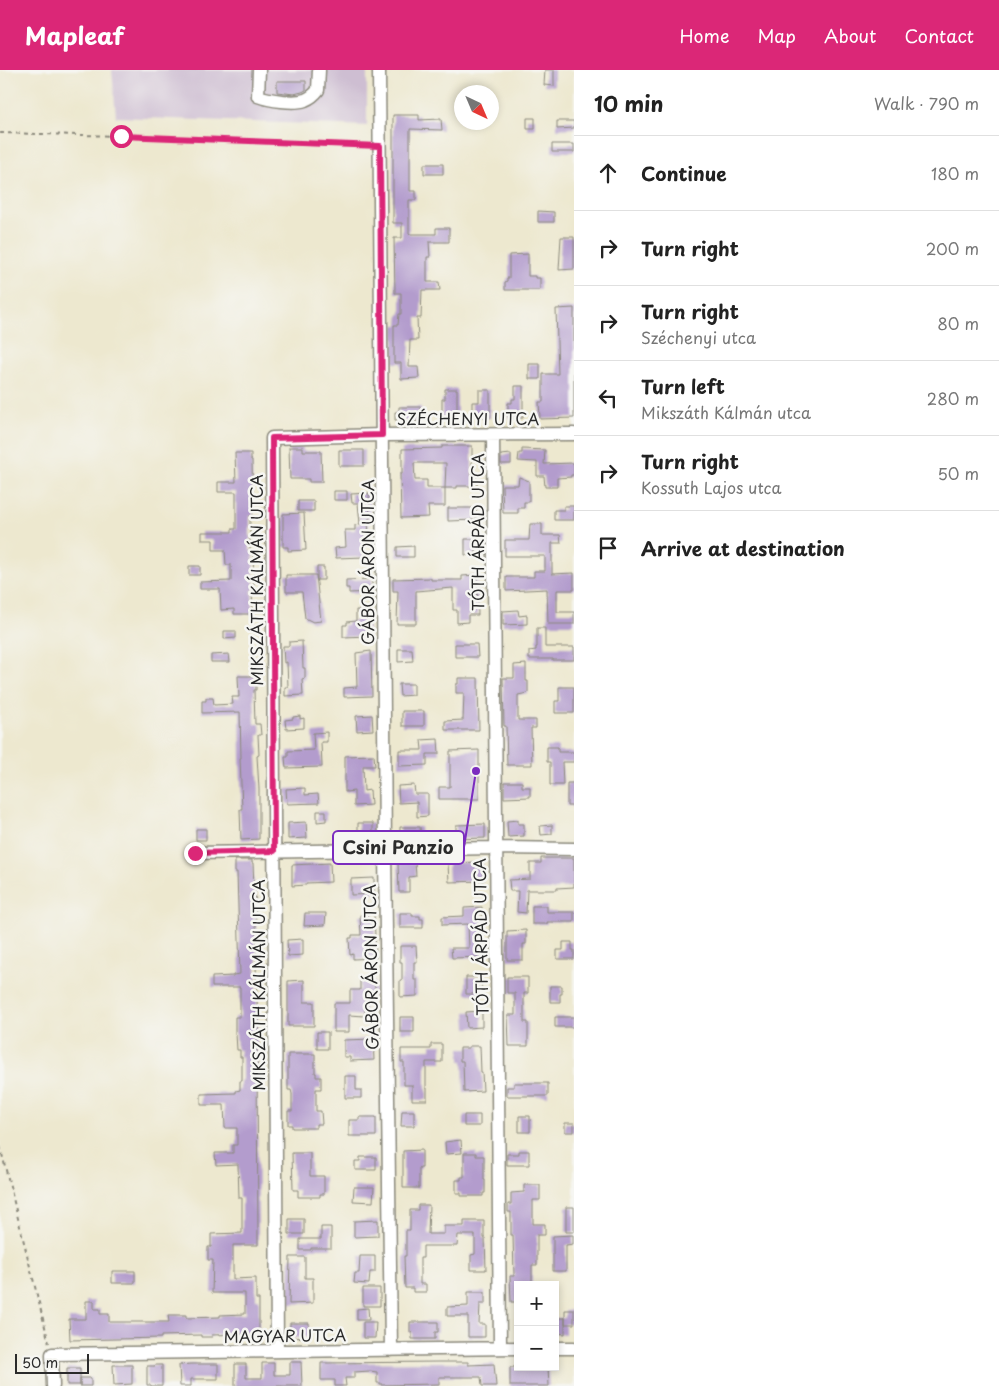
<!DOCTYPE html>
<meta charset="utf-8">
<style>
body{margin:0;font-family:"Playpen Sans",sans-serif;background:#f2f2f2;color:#222}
.controls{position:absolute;right:15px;bottom:15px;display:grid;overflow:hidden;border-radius:0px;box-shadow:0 2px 8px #0003}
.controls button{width:45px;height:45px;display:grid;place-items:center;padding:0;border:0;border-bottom:1px solid #e0e0e0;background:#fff;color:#222;font:25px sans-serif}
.compass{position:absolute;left:454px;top:15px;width:45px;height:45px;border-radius:50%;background:#fff;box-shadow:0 2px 8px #0003;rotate:136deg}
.scale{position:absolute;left:15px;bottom:12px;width:74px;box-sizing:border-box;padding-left:5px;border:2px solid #2b2b2b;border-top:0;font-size:14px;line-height:18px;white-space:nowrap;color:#2b2b2b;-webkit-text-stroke:4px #f6f6f2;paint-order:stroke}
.stop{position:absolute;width:15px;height:15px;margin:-11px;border:4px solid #db2777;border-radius:50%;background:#fff}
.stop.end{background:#db2777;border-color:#fff;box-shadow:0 1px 5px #0008}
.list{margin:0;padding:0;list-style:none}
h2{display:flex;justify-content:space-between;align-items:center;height:65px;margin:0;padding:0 20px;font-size:21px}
h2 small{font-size:16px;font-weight:400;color:#767676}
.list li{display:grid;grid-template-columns:32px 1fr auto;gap:15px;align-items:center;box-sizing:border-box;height:75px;padding:0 20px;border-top:1px solid #e0e0e0}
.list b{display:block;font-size:19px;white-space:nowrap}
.list p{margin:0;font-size:16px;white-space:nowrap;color:#767676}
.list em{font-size:16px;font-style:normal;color:#767676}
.icon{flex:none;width:28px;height:28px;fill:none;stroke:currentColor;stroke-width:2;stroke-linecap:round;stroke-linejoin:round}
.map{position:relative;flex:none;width:574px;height:1316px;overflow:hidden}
header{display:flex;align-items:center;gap:30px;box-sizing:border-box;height:70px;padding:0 25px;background:#db2777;color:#fff}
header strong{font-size:24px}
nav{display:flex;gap:28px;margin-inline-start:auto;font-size:18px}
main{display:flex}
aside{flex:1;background:#fff}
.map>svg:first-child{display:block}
.industrial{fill:#cebed2}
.building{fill:#b39ccd}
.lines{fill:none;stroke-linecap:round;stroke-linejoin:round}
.minor-casing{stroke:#8c8a7d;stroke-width:15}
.path{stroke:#8c8a7d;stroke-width:2;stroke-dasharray:4 4;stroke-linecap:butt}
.minor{stroke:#fff;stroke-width:12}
.route{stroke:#db2777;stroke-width:6}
.labels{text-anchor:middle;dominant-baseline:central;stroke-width:5;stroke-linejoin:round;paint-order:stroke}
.street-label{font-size:16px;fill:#2b2b2b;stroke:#f6f6f2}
.leader{fill:none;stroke:#7b2cbf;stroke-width:2}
.callout-dot{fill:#7b2cbf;stroke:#f6f6f2;stroke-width:2}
.callout{fill:#f6f6f2;stroke:#7b2cbf;stroke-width:2}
.callout-label{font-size:18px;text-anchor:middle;font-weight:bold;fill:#2b2b2b}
</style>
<header>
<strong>Mapleaf</strong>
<nav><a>Home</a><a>Map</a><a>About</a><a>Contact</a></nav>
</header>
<main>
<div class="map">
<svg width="574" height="1316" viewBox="0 0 574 1316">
<rect width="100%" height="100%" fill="#f6f6f2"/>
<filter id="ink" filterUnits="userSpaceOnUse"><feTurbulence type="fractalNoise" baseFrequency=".02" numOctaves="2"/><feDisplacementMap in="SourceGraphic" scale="10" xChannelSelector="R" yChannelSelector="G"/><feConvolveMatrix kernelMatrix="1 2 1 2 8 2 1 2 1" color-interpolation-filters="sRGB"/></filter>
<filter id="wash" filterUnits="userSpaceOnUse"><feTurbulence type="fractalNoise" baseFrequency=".0096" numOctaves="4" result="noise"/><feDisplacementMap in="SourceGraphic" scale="20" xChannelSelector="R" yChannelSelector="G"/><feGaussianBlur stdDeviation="1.12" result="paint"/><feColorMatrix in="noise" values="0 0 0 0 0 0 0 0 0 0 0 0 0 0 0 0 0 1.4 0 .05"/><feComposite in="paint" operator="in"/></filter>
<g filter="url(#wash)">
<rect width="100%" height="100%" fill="#ede8cf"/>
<path class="industrial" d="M 112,0 L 367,0 L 367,56 L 116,47 Z"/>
<g id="blocks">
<path class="building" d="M 545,0 L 554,0 L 554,16 L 544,15 Z
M 277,11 L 306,11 L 306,20 L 302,22 L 294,24 L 277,22 Z
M 393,45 L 419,45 L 419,50 L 441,49 L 442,60 L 410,59 L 410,121 L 416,121 L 416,130 L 409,130 L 409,163 L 410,164 L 436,164 L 436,158 L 449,158 L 449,172 L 429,172 L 430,187 L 427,187 L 427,212 L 439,212 L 440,220 L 422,220 L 421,248 L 417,248 L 418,270 L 410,270 L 409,297 L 418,297 L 419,308 L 401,309 L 401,293 L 394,293 L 394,255 L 398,255 L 399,244 L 401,244 L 401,223 L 395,223 L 394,168 L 402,168 L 402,153 L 393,153 Z
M 527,48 L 535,48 L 535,59 L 527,59 Z
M 557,51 L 574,51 L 574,58 L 557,59 Z
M 552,74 L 574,74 L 574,82 L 552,82 Z
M 424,94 L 443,94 L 443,104 L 424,104 Z
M 538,141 L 554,142 L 554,152 L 538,152 Z
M 561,167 L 574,167 L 574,199 L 559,200 Z
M 528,184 L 528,206 L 535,206 L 535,208 L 540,208 L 540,220 L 505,220 L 505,212 L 507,211 L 507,208 L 509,208 L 509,185 Z
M 574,238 L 574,348 L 540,349 L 539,332 L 543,332 L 543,304 L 558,304 L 556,239 Z
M 529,294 L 540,294 L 540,309 L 529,309 Z
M 515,316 L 523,316 L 523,348 L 508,348 L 508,333 L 512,333 L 512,329 L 515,329 Z
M 445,319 L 457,319 L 457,349 L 442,349 L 442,329 L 445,329 Z
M 479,320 L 490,320 L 490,348 L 483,348 L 483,346 L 472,346 L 472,332 L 479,332 Z
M 399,337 L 421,337 L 421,352 L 395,350 L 395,342 L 399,342 Z
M 442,376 L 472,376 L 472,406 L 477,406 L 477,416 L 457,416 L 457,418 L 445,418 L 446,393 L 414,393 L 415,410 L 427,410 L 427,418 L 445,418 L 445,436 L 428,436 L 429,447 L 401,448 L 400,404 L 402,404 L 402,379 L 442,378 Z
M 289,377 L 303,377 L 303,381 L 321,381 L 322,412 L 309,412 L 309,409 L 290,409 Z
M 522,379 L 545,380 L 544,394 L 574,393 L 574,405 L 571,405 L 571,407 L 557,408 L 557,417 L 545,417 L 544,406 L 537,406 L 537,392 L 518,391 L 519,383 L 522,383 Z
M 339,380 L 364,380 L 364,396 L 339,396 Z
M 235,383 L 251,383 L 251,390 L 252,390 L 253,446 L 250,446 L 250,481 L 253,480 L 254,520 L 252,520 L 253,544 L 234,544 L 234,539 L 221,540 L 220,519 L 200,519 L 200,512 L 231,511 L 231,495 L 226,495 L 225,480 L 213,480 L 213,470 L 202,470 L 202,462 L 232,462 L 232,459 L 236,459 L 236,422 L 218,422 L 218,412 L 236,412 Z
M 511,384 L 511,394 L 501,394 L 501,385 Z
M 519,407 L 529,411 L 529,432 L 524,432 L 524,438 L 518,438 L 518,443 L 503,443 L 502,415 L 518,415 Z
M 334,421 L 347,421 L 347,430 L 334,430 Z
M 369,423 L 370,449 L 368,449 L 369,467 L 364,467 L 365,487 L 336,488 L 335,478 L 346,477 L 345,460 L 355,460 L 355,455 L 360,454 L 358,433 L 352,433 L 351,424 Z
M 298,431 L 314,431 L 314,441 L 298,441 Z
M 564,436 L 574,436 L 574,450 L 554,450 L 554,440 L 564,440 Z
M 448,438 L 476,438 L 476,450 L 448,451 Z
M 304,443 L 306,480 L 288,481 L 288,477 L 283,477 L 283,444 Z
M 530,454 L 542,454 L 542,465 L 560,465 L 561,473 L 552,473 L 552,504 L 574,503 L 574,520 L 557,520 L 557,542 L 574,542 L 574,554 L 548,554 L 547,519 L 506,521 L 506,507 L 534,507 L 534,501 L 545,501 L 545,486 L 505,486 L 505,470 L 529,470 Z
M 465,469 L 476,469 L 476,485 L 465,485 Z
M 414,476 L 414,487 L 397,487 L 397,477 Z
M 189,496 L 200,496 L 200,505 L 189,505 Z
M 317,497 L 324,497 L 324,510 L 317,510 Z
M 286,505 L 316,505 L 321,551 L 313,552 L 305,548 L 302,522 L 286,522 Z
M 477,505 L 478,545 L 468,545 L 468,552 L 457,553 L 457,540 L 453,540 L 453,518 L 416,521 L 416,554 L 397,554 L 398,521 L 393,521 L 393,509 L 431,508 L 431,510 L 462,510 L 462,506 Z
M 372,509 L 372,522 L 349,523 L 349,518 L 346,518 L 346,510 Z
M 356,540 L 367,540 L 367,554 L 368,554 L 369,566 L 343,567 L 343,555 L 347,555 L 347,552 L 356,551 Z
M 518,540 L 519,546 L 527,545 L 527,554 L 503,555 L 503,541 Z
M 537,558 L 545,558 L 545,577 L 574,577 L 574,590 L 553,590 L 553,589 L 529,589 L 529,581 L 536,580 L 536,577 L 537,577 Z
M 224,561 L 236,561 L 236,568 L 224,569 Z
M 302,571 L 303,598 L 305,598 L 305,608 L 302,609 L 303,625 L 285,626 L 285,617 L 288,617 L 287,592 L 284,593 L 283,576 L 289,576 L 289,572 Z
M 455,574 L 477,574 L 478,587 L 455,587 Z
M 398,579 L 412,579 L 413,591 L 398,592 Z
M 371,581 L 372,626 L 344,627 L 344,618 L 357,617 L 356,583 Z
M 229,584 L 230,592 L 211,592 L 211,585 Z
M 526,594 L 526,611 L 528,611 L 528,623 L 518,625 L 518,650 L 536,650 L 536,658 L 531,658 L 532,695 L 507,695 L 506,656 L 504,656 L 503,608 L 514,608 L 514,595 Z
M 238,606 L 256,606 L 256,620 L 254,620 L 255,654 L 260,654 L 261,665 L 258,665 L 259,685 L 257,686 L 259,719 L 259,769 L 241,770 L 240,739 L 242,739 L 240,688 L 241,688 L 240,642 L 202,643 L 202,631 L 206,631 L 206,628 L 213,628 L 214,635 L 233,634 L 232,627 L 239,627 Z
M 458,608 L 478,608 L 479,660 L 445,660 L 445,651 L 463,650 L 464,623 L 456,623 L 456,614 L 458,614 Z
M 399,614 L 414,614 L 414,625 L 400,626 Z
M 559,617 L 574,617 L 574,643 L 555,643 L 555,631 L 559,631 Z
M 402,641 L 424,641 L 424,656 L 402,656 Z
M 372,645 L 373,660 L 357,661 L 356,646 Z
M 300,646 L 300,649 L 304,648 L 304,658 L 286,659 L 285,650 L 293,649 L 293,647 Z
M 327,662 L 327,672 L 321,672 L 322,697 L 286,698 L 285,687 L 288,687 L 288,681 L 314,680 L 313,663 Z
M 438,669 L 439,684 L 427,684 L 427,695 L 399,696 L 399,680 L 422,680 L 421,670 Z
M 547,677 L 558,677 L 558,682 L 574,682 L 574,692 L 562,692 L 563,715 L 550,715 L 550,692 L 547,692 Z
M 479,680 L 479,729 L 439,729 L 439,717 L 450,717 L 450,681 Z
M 374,685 L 375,696 L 363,696 L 364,721 L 370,720 L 371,735 L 354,736 L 354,721 L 345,722 L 345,686 Z
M 504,712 L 522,712 L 522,717 L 530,717 L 530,727 L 504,728 Z
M 567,713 L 574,713 L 574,736 L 567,736 Z
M 414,715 L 415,724 L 428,724 L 428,746 L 417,747 L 417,732 L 399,733 L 398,716 Z
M 305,718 L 305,725 L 318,724 L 319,733 L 287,734 L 286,719 Z
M 317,741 L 326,741 L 326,751 L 317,752 Z
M 518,750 L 518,754 L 524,754 L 524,766 L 508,767 L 507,751 Z
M 306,752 L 307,768 L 288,769 L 288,753 Z
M 358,753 L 373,753 L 373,767 L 358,768 Z
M 485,754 L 485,768 L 456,769 L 456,755 Z
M 552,755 L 552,764 L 541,765 L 540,756 Z
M 400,757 L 420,757 L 421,768 L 400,769 Z
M 196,759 L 206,759 L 206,770 L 196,770 Z
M 541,788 L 574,788 L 574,817 L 557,818 L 557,820 L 527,820 L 526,843 L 517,842 L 518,821 L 510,821 L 509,810 L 530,809 L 530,793 L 541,793 Z
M 235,790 L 252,790 L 252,793 L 253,793 L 254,818 L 255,818 L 257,894 L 256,894 L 258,963 L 257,963 L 257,987 L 258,1175 L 233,1175 L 233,1209 L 256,1208 L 256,1229 L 259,1229 L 259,1266 L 246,1266 L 245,1264 L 212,1265 L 212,1267 L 201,1267 L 201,1265 L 161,1266 L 161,1268 L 70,1270 L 69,1249 L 86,1249 L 86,1231 L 94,1231 L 94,1239 L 100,1239 L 100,1244 L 109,1244 L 109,1252 L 169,1252 L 168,1245 L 186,1245 L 186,1248 L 220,1247 L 220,1245 L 245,1244 L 245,1223 L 212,1223 L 213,1190 L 208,1190 L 208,1177 L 211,1177 L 211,1164 L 242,1163 L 242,1128 L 239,1128 L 238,1094 L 216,1095 L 215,1083 L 233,1083 L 233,1075 L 237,1075 L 237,1058 L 225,1058 L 224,1035 L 201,1035 L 201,1024 L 236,1023 L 236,1021 L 240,1020 L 240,1011 L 242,1011 L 242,987 L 240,987 L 240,980 L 237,980 L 236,964 L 235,964 L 235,947 L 240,947 L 240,917 L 212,917 L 212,907 L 233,906 L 233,905 L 240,904 L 237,802 L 235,802 Z
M 482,792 L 483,811 L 449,812 L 448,793 Z
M 330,793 L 331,812 L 306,813 L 306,815 L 292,816 L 292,795 Z
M 398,793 L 415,793 L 416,806 L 409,807 L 409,822 L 399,822 Z
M 374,808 L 374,824 L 351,825 L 351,809 Z
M 532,836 L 547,836 L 547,842 L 574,842 L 574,852 L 547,852 L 547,854 L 532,854 Z
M 482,837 L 483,887 L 452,888 L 451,878 L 469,878 L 468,854 L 442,855 L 442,847 L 464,846 L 464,838 Z
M 305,843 L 326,843 L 325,855 L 304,856 Z
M 400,843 L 412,843 L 412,846 L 420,846 L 420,849 L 423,849 L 423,858 L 400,858 Z
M 374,844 L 376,888 L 353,889 L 353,884 L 350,885 L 349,868 L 352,868 L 352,865 L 361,865 L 360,845 Z
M 526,860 L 526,874 L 523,874 L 523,890 L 507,890 L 507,861 Z
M 303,869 L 303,885 L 288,886 L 287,870 Z
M 563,872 L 572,872 L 572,880 L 574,880 L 574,889 L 557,889 L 557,880 L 563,880 Z
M 400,876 L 416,876 L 417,892 L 414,892 L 414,910 L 417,910 L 417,926 L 400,927 L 400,910 L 402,910 L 402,892 L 400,892 Z
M 466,907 L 481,907 L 482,924 L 466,924 Z
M 507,907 L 528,907 L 528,923 L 524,923 L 524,952 L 528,952 L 528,976 L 509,976 L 508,945 L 515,945 L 515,923 L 507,923 Z
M 304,910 L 304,932 L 314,932 L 314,956 L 288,956 L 288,911 Z
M 360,911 L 375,912 L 375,926 L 365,926 L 365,946 L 349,945 L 349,962 L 334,962 L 334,933 L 350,933 L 350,920 L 360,920 Z
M 550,916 L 562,916 L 562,924 L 560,924 L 560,932 L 550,932 Z
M 482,941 L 482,957 L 467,958 L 466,942 Z
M 400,947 L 414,947 L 414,962 L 400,962 Z
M 555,947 L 574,947 L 574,957 L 555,957 Z
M 317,962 L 328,962 L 328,979 L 317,979 Z
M 373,969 L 374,990 L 350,991 L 350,987 L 344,987 L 344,970 Z
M 431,974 L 442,974 L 442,992 L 426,992 L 426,1018 L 427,1018 L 427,1030 L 412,1030 L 412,1015 L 404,1015 L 404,992 L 401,992 L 401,979 L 431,979 Z
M 469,976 L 480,976 L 481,1002 L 482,1002 L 483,1021 L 464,1022 L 463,991 L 460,991 L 460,978 L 469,978 Z
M 288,984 L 315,984 L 315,1003 L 316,1003 L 316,1007 L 321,1007 L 321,1019 L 316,1019 L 316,1041 L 321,1041 L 322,1054 L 316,1054 L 316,1058 L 292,1058 L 292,1055 L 288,1055 L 288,1041 L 292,1041 L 292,1024 L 291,1020 L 288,1020 Z
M 345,1006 L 356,1006 L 356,1020 L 361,1020 L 361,1028 L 345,1028 Z
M 514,1013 L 548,1013 L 548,1026 L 507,1026 L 507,1017 L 514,1017 Z
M 402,1041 L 414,1041 L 414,1056 L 401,1056 Z
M 464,1045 L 480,1045 L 480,1056 L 464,1056 Z
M 519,1046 L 530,1046 L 530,1062 L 519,1062 Z
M 359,1047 L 376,1047 L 376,1066 L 349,1066 L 349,1050 L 359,1050 Z
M 565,1053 L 574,1053 L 574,1062 L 565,1062 Z
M 461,1070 L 462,1083 L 446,1084 L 445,1072 Z
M 422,1080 L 422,1098 L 419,1098 L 419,1118 L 403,1118 L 403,1081 Z
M 519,1081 L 529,1081 L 529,1095 L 507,1095 L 507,1084 L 519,1084 Z
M 292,1083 L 310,1083 L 310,1106 L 324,1106 L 324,1124 L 320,1124 L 320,1127 L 298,1127 L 298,1120 L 293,1120 Z
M 464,1083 L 476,1083 L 476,1086 L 484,1086 L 484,1110 L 485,1110 L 485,1123 L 483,1123 L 483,1126 L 461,1126 L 461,1123 L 456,1123 L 456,1110 L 461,1110 L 461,1107 L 464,1107 Z
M 360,1087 L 376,1087 L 376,1100 L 355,1100 L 355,1091 L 360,1091 Z
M 524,1115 L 540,1115 L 540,1130 L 533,1130 L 533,1154 L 545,1154 L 545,1165 L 537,1165 L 537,1195 L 532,1195 L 532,1215 L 518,1215 L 518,1232 L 511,1232 L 510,1206 L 514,1206 L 513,1165 L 511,1165 L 511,1142 L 508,1142 L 508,1134 L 511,1134 L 511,1123 L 524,1122 Z
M 354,1117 L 374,1117 L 373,1132 L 353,1131 Z
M 418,1135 L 429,1135 L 428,1164 L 444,1164 L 444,1156 L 464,1156 L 464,1151 L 484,1151 L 484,1168 L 485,1168 L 486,1200 L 471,1200 L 471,1185 L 475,1184 L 475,1165 L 458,1165 L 457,1176 L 423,1176 L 423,1188 L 420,1188 L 420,1214 L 426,1214 L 426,1222 L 413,1222 L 413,1218 L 405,1218 L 404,1186 L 406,1186 L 406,1160 L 410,1160 L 410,1140 L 418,1140 Z
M 566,1137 L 574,1137 L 574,1162 L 566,1162 Z
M 289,1149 L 304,1149 L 304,1164 L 289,1164 Z
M 378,1150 L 378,1166 L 354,1167 L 354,1151 Z
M 321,1157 L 331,1157 L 331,1178 L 311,1178 L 311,1180 L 300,1180 L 300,1169 L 321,1169 Z
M 573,1165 L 573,1174 L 566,1175 L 566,1201 L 553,1201 L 553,1166 Z
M 360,1186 L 375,1186 L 375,1202 L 370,1202 L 369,1214 L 354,1213 L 355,1203 L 359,1203 Z
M 290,1187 L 305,1187 L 305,1208 L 313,1208 L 313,1233 L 289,1234 Z
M 112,1201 L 135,1201 L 135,1213 L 112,1213 Z
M 363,1218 L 380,1218 L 380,1236 L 363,1236 Z
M 468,1222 L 485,1222 L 485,1234 L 480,1234 L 479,1254 L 485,1254 L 485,1267 L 468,1267 L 468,1246 L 447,1246 L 447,1237 L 468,1236 Z
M 368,1238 L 369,1250 L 357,1250 L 357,1239 Z
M 565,1240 L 574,1240 L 574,1254 L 565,1254 Z
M 555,1248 L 565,1248 L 565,1264 L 555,1263 Z
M 363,1252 L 376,1252 L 375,1268 L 363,1268 Z
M 410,1252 L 438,1252 L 438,1262 L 435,1262 L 435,1269 L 412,1269 L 412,1262 L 410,1263 Z
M 290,1253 L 309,1253 L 309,1267 L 290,1268 Z
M 290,1292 L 301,1292 L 302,1316 L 235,1316 L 235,1294 L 246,1294 L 246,1308 L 262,1308 L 262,1293 L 274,1293 L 274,1305 L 290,1305 Z
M 439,1292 L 468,1292 L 468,1295 L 494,1294 L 496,1316 L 482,1316 L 481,1307 L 439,1307 L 439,1314 L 381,1315 L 381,1313 L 377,1313 L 377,1302 L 370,1301 L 354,1302 L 354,1308 L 345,1308 L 346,1316 L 335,1316 L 335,1310 L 321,1310 L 321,1293 Z
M 191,1294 L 218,1294 L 218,1309 L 191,1309 L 191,1316 L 180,1316 L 179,1295 Z
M 113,1295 L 132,1295 L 132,1314 L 114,1315 Z
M 155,1295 L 162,1295 L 162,1316 L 151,1316 L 151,1315 L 147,1315 L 147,1296 L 155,1296 Z
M 510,1297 L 548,1297 L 549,1316 L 510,1316 Z
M 67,1298 L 80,1298 L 80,1315 L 67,1315 Z
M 80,1308 L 91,1308 L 91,1316 L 80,1316 Z"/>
</g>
</g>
<g filter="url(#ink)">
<use href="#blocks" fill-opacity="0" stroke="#8c8a7d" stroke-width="1"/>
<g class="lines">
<g class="minor-casing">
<path id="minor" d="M 259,0 L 258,26 C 269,30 294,34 305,30 C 310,28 315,24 318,20 L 319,0
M 379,0 L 385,780 L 391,1280
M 493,365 L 500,1278
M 195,783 L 495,778 L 574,779
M 555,1278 L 574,1278
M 277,1281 L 272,368 L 382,365 L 574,364
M 53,1316 L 52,1284 L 518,1278"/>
</g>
<path class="path" d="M 0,63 L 121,66 L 370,76
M 0,1076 L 49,1273"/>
<use href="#minor" class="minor"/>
</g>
</g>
<g class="lines" filter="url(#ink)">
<path class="route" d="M 121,66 L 380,76 L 382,365 L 272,368 L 274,781 L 195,783"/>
</g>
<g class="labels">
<g class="street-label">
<text x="468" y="348">SZÉCHENYI UTCA</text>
<text transform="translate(477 462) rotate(-90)">TÓTH ÁRPÁD UTCA</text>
<text transform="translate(367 492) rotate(-90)">GÁBOR ÁRON UTCA</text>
<text transform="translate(256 510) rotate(-90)">MIKSZÁTH KÁLMÁN UTCA</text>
<text transform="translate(480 867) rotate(-91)">TÓTH ÁRPÁD UTCA</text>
<text transform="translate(370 897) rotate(-91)">GÁBOR ÁRON UTCA</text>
<text transform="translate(258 915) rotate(-90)">MIKSZÁTH KÁLMÁN UTCA</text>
<text transform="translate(285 1265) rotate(-1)">MAGYAR UTCA</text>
</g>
</g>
<path class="leader" d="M476 701L464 777"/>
<circle class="callout-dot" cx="476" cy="701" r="5"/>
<rect class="callout" x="333" y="761" width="131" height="33" rx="5"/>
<g class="callout-label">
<text x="398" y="784">Csini Panzio</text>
</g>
</svg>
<div class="controls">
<button>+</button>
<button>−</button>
</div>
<svg class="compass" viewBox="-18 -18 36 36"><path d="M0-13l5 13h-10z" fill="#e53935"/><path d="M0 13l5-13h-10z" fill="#767676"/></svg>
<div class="scale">50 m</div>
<div class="stop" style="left:121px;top:66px"></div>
<div class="stop end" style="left:195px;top:783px"></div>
</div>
<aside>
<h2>10 min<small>Walk · 790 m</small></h2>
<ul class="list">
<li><svg class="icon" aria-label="ahead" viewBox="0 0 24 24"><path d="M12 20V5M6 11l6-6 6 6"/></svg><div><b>Continue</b></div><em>180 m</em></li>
<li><svg class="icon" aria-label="right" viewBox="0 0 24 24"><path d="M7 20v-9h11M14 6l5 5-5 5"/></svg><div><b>Turn right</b></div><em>200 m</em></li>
<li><svg class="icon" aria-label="right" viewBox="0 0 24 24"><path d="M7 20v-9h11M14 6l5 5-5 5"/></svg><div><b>Turn right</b><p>Széchenyi utca</p></div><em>80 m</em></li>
<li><svg class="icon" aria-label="left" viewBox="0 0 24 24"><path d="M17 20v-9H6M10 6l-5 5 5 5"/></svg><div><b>Turn left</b><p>Mikszáth Kálmán utca</p></div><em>280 m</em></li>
<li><svg class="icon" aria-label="right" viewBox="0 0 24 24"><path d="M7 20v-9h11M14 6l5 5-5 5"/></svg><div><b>Turn right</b><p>Kossuth Lajos utca</p></div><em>50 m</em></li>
<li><svg class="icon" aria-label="arrive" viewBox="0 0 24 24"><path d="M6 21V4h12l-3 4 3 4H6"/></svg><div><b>Arrive at destination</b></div></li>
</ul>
</aside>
</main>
